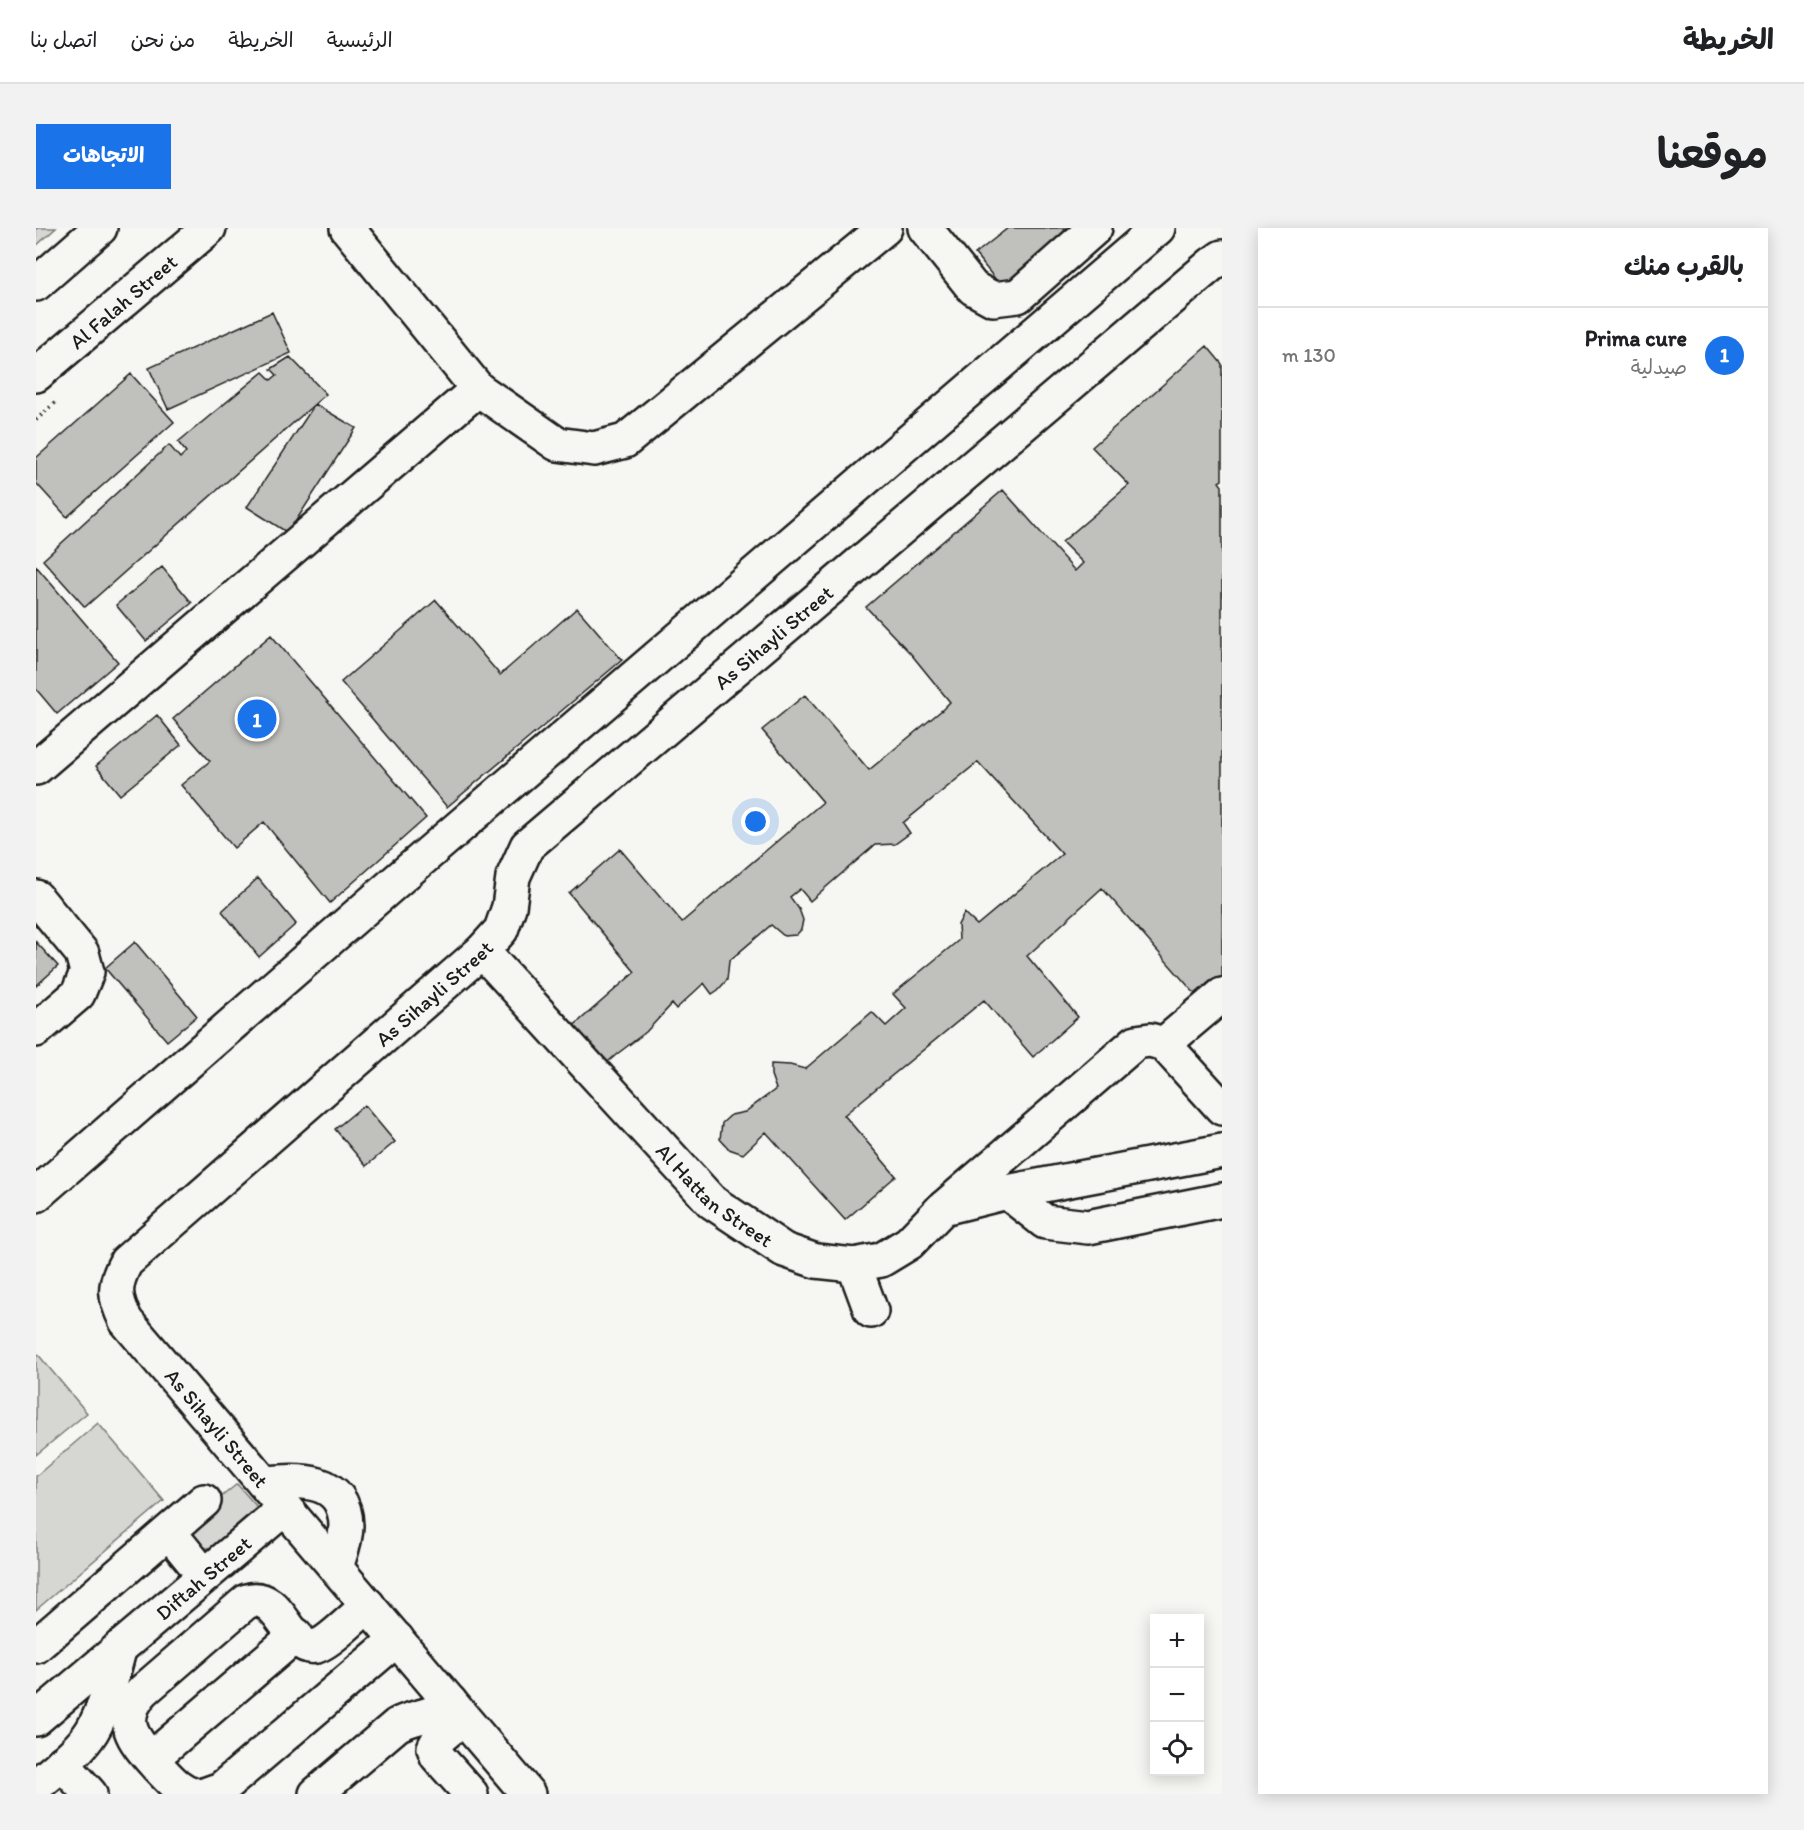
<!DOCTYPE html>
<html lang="ar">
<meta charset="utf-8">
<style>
body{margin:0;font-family:Itim,"Playpen Sans Arabic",sans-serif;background:#f2f2f2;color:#202124;direction:rtl}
.controls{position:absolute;right:18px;bottom:18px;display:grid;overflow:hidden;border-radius:0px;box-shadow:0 3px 15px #0003}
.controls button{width:54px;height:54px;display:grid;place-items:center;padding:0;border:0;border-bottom:2px solid #e0e0e0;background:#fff;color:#202124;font:30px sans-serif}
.you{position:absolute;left:720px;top:594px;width:21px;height:21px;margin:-15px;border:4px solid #fff;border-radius:50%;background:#1a73e8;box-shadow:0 0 0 9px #1a73e833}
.badge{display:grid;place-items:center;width:39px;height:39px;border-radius:50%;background:#1a73e8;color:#fff;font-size:20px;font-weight:700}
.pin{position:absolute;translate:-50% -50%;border:3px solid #fff;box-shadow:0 2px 6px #0006}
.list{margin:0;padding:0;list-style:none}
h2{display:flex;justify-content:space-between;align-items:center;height:78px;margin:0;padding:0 24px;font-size:26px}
h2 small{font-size:20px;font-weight:400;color:#757577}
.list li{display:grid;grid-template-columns:39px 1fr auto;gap:18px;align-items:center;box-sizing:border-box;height:96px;padding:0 24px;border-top:2px solid #e0e0e0}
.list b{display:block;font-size:22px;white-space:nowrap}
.list p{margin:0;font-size:20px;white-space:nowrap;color:#757577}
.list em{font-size:20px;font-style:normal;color:#757577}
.icon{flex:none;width:33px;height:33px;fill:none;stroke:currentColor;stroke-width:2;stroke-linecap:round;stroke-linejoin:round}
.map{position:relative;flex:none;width:1186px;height:1566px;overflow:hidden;direction:ltr;border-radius:0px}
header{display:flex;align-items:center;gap:36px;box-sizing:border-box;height:84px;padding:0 30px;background:#fff;border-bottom:2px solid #e0e0e0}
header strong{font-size:28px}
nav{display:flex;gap:33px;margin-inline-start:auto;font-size:21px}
.intro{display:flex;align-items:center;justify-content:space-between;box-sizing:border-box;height:144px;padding:0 36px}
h1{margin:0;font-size:42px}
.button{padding:15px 27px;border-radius:0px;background:#1a73e8;color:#fff;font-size:21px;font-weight:700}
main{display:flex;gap:36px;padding:0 36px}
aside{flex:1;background:#fff;border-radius:0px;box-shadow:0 3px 15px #0003}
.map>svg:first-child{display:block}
.green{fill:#d6d6d2;stroke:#797977;stroke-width:1.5}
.building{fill:#c0c0bd;stroke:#1c1c1c;stroke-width:1.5}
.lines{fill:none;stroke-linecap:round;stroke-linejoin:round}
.minor-casing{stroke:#1c1c1c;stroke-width:38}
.major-casing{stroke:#1c1c1c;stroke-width:38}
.path{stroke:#1c1c1c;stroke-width:4;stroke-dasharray:1.5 4.5;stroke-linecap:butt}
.minor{stroke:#f6f6f2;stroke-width:33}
.major{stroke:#f6f6f2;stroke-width:33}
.labels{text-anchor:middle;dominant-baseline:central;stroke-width:4.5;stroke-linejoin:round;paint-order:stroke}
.street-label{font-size:21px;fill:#1c1c1c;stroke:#f6f6f2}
</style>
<header>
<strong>الخريطة</strong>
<nav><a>الرئيسية</a><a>الخريطة</a><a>من نحن</a><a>اتصل بنا</a></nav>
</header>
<div class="intro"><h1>موقعنا</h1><a class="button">الاتجاهات</a></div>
<main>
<aside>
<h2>بالقرب منك<small></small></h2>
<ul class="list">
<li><span class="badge">1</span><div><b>Prima cure</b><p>صيدلية</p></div><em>130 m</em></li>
</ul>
</aside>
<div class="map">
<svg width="1186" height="1566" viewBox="0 0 1186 1566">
<rect width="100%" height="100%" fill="#f6f6f2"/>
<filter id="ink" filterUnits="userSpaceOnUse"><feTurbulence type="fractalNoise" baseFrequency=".0167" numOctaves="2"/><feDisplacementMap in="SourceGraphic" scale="12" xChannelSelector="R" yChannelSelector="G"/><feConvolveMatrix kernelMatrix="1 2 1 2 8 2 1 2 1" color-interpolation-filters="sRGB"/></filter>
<g filter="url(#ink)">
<path class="green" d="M 0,0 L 20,0 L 0,18 Z
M 0,1124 L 51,1185 L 0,1227 Z
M 62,1195 L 128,1273 L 0,1382 L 0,1248 Z
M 201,1256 L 221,1279 L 176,1319 L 170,1320 L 157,1316 L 153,1299 L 156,1293 Z"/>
<path class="building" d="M 972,0 L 1050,0 L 969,63 L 939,26 Z
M 236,84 L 255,125 L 132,181 L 113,140 Z
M 1171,118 L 1186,136 L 1186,252 L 1183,254 L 1186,258 L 1186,758 L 1167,775 L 1066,660 L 991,728 L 1042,789 L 997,829 L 948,772 L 808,887 L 860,948 L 809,992 L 730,904 L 707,926 L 693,921 L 684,911 L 686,895 L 695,887 L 709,884 L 740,861 L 735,847 L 735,836 L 754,837 L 769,841 L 836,784 L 850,798 L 870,780 L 857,766 L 923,712 L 922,697 L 928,685 L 941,697 L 1026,626 L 942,534 L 867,595 L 874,605 L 859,616 L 839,617 L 774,673 L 764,661 L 754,669 L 763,681 L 767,692 L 765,702 L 760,707 L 748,708 L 735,697 L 693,733 L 691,752 L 682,762 L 676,766 L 668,755 L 640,781 L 636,776 L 610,804 L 581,826 L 557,847 L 526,808 L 599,744 L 533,665 L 584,621 L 646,694 L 787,574 L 726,502 L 769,467 L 833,542 L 906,482 L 914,474 L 875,426 L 830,379 L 967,262 L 1039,343 L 1047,335 L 1026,314 L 1093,257 L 1056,219 Z
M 254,129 L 290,166 L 49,379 L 7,332 L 133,217 L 144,230 L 150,224 L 142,214 L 227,144 L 235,152 L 241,147 L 235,141 Z
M 95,146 L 138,194 L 31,289 L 0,255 L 0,230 Z
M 279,176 L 320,200 L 252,305 L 211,279 Z
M 0,338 L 82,434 L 21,486 L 0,461 Z
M 126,339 L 156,375 L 110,413 L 80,377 Z
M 400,372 L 464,447 L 541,380 L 586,432 L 411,579 L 305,454 Z
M 235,407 L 390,590 L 294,675 L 228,594 L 198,620 L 145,557 L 174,533 L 137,491 Z
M 121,487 L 145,517 L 84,567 L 60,538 Z
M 222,650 L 260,696 L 223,729 L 186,683 Z
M 0,714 L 22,738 L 0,758 Z
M 99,714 L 161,788 L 131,813 L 69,740 Z
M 328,877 L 359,914 L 330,938 L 299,901 Z"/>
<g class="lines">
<g class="minor-casing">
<g id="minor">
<path d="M 311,0 L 442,161 L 521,216 L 558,221 L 589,213 L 849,0"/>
<path d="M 889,0 L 937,60 L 957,71 L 982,68 L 1059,0"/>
<path d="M 0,540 L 442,161"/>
<path d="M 0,669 L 46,725 L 51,744 L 42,766 L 0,802"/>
<path id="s1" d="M 446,723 L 676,974 L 748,1022 L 780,1033 L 818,1037 L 845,1032 L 873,1015 L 907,980 L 971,964 L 1186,923"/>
<path d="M 1128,816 L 1186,767"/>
<path d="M 971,964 L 1009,994 L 1052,999 L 1186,972"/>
<path d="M 0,967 L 365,649 L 1122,0"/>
<path d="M 911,977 L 1100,814 L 1114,812 L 1128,816 L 1186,880"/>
<path d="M 818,1037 L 835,1083"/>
<path d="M 228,1255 C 263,1252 309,1248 310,1298 C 310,1312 304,1327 300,1339"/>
<path d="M 133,1304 L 168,1347"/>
<path d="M 0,1418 L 168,1273"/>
<path d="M 427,1490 L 404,1509 L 398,1520 L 401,1528 L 435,1566"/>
<path id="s2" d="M 0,1491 L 249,1280"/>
<path d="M 115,1531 L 260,1407"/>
<path d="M 26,1535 L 54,1566"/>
<path d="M 0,1558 C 19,1541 43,1524 56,1503 C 71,1478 76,1446 84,1419"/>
<path d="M 157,1566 C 140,1561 132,1549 120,1537 C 98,1512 80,1493 107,1463 L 211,1373 C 246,1362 252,1424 280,1418 C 291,1416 322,1386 332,1377"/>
<path d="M 171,1566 L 185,1561 L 361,1411"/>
<path d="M 280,1566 L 361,1497 C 379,1487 400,1489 414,1474"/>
<path id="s3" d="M 492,1566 L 90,1093 C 78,1069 77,1058 90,1034 L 446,723 L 465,702 L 473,679 L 477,649 L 491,618 L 1176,36 L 1186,29"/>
</g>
</g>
<g class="major-casing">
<g id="major">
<path d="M 0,56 L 64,0"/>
<path id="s4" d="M 0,147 L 173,0"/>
</g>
</g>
<path class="path" d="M 0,192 L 21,173"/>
<use href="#minor" class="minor"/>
<use href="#major" class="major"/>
</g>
</g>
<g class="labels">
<g class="street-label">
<text stroke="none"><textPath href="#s4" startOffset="114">Al Falah Street</textPath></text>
<text stroke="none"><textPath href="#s3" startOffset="1596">As Sihayli Street</textPath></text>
<text stroke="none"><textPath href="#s3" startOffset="1092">As Sihayli Street</textPath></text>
<text stroke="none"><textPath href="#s1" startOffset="338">Al Hattan Street</textPath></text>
<text transform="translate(181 1200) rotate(50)">As Sihayli Street</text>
<text stroke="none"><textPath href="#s2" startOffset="219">Diftah Street</textPath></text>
</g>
</g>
</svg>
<div class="controls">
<button>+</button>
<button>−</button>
<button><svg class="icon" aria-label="locate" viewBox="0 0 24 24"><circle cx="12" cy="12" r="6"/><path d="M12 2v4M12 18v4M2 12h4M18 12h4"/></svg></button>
</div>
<div class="you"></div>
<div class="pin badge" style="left:221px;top:491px">1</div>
</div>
</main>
